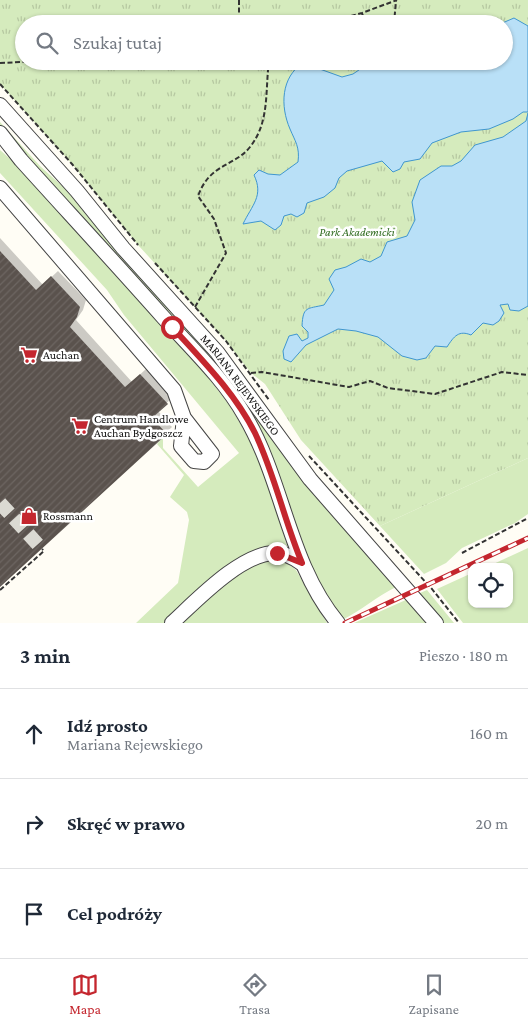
<!DOCTYPE html>
<html lang="pl">
<meta charset="utf-8">
<style>
body{margin:0;font-family:"Crimson Pro",serif;background:#f2f2f3;color:#1f2937}
.controls{position:absolute;right:15px;bottom:15px;display:grid;overflow:hidden;border-radius:10px;box-shadow:0 1px 4px #0004}
.controls button{width:45px;height:45px;display:grid;place-items:center;padding:0;border:0;border-bottom:1px solid #e0e1e3;background:#fff;color:#1f2937;font:25px sans-serif}
.stop{position:absolute;width:15px;height:15px;margin:-11px;border:4px solid #c4262e;border-radius:50%;background:#fff}
.stop.end{background:#c4262e;border-color:#fff;box-shadow:0 1px 5px #0008}
.list{margin:0;padding:0;list-style:none}
h2{display:flex;justify-content:space-between;align-items:center;height:65px;margin:0;padding:0 20px;font-size:21px}
h2 small{font-size:16px;font-weight:400;color:#747a83}
.list li{display:grid;grid-template-columns:32px 1fr auto;gap:15px;align-items:center;box-sizing:border-box;height:90px;padding:0 20px;border-top:1px solid #e0e1e3}
.list b{display:block;font-size:19px;white-space:nowrap}
.list p{margin:0;font-size:16px;white-space:nowrap;color:#747a83}
.list em{font-size:16px;font-style:normal;color:#747a83}
.icon{flex:none;width:28px;height:28px;fill:none;stroke:currentColor;stroke-width:2;stroke-linecap:round;stroke-linejoin:round}
.map{position:relative;flex:none;width:528px;height:623px;overflow:hidden}
.search{position:absolute;background:#fff;box-shadow:0 1px 4px #0004;left:15px;right:15px;top:15px;height:55px;display:flex;align-items:center;gap:12px;box-sizing:border-box;padding:0 18px;border-radius:28px;color:#747a83;font-size:19px}
.sheet{height:335px;background:#fff}
nav{display:flex;justify-content:space-around;align-items:center;box-sizing:border-box;height:70px;border-top:1px solid #e0e1e3;background:#fff;font-size:14px;color:#747a83}
nav a{display:grid;justify-items:center;gap:2px}
nav .on{color:#c4262e}
.map>svg:first-child{display:block}
.grass{fill:#d5ebbd}
.park{fill:url(#park-tufts);fill-rule:evenodd}
.water{fill:#b9e0f7;stroke:#3f96cf}
.shadow{fill:#0003}
.building{fill:url(#building-hatch)}
.lines{fill:none;stroke-linecap:round;stroke-linejoin:round}
.minor-tunnel{stroke:#dbdad3;stroke-width:14;stroke-dasharray:14 7;stroke-linecap:butt}
.minor-casing{stroke:#444;stroke-width:16}
.path{stroke:#333;stroke-width:2;stroke-dasharray:5 2.5;stroke-linecap:butt}
.minor{stroke:#fff;stroke-width:14}
.rail-casing{stroke:#c4262e;stroke-width:5}
.rail{stroke:#fff;stroke-width:3;stroke-dasharray:9;stroke-linecap:butt}
.route{stroke:#c4262e;stroke-width:6}
.labels{text-anchor:middle;dominant-baseline:central;stroke-width:5;stroke-linejoin:round;paint-order:stroke}
.park-label{font-size:12px;font-style:italic;fill:#2f6b1f;stroke:#fff}
.poi-label{font-size:12px;fill:#111;stroke:#fff;text-anchor:start}
.street-label{font-size:12px;fill:#111;stroke:#fff}
</style>
<div class="map">
<svg width="528" height="623" viewBox="0 0 528 623">
<defs>
<pattern id="park-tufts" width="24" height="20" patternUnits="userSpaceOnUse" patternTransform="scale(1.25)"><rect width="24" height="20" fill="#d5ebbd"/><path d="M3 7l-1-3M5 7V3M7 7l1-3M15 17l-1-3M17 17v-4M19 17l1-3" fill="none" stroke="#b6c8a1"/></pattern>
<pattern id="building-hatch" width="6" height="6" patternUnits="userSpaceOnUse" patternTransform="scale(1.25)"><rect width="6" height="6" fill="#5a524d"/><path d="M-1 1l2-2M0 6l6-6M5 7l2-2" fill="none" stroke="#6d6662"/></pattern>
</defs>
<rect width="100%" height="100%" fill="#fffdf5"/>
<path class="grass" d="M 0,122 L 40,166 L 71,194 L 123,258 L 209,353 L 396,587 C 377,596 361,611 342,620 L 324,594 L 306,558 L 265,441 L 0,128 Z
M 0,150 L 16,164 L 204,372 L 230,406 L 255,449 L 262,468 L 289,551 L 208,584 L 165,623 L 136,623 L 178,583 L 189,520 L 187,512 L 170,497 L 184,475 L 157,444 L 163,437 L 163,448 L 198,487 L 239,453 L 124,315 L 107,290 L 0,173 Z
M 528,458 L 528,514 L 515,523 L 462,548 L 446,563 L 424,574 L 380,526 Z
M 528,548 L 528,623 L 463,623 L 437,589 L 472,573 L 472,604 L 509,604 L 509,567 L 487,567 Z
M 259,558 C 274,559 284,559 296,570 L 327,623 L 177,623 L 215,588 Z
M 427,590 L 454,623 L 444,623 L 420,593 Z
M 408,599 L 427,623 L 354,623 Z"/>
<path class="park" d="M 0,0 L 528,0 L 528,458 L 380,526 L 301,440 L 265,384 L 251,373 L 226,341 L 138,245 L 72,164 L 0,84 ZM 24,24 L 504,24 L 504,61 L 24,61 Z"/>
<path class="water" d="M 514,18 L 528,26 L 528,112 L 523,112 L 513,119 L 489,129 L 461,132 L 432,143 L 420,159 L 404,162 L 400,169 L 393,172 L 382,161 L 347,171 L 339,178 L 335,188 L 324,197 L 307,203 L 304,213 L 297,217 L 291,214 L 284,216 L 281,225 L 275,230 L 261,221 L 243,224 C 252,205 264,196 254,175 L 259,170 L 268,174 L 280,175 L 298,162 C 300,147 295,141 290,129 C 280,106 281,77 303,63 L 342,77 L 353,74 L 372,61 L 389,61 L 399,67 L 408,68 L 434,61 L 504,61 L 504,24 L 500,24 Z
M 528,113 L 528,306 L 519,311 L 510,310 L 508,304 L 500,305 L 504,313 L 499,321 L 493,325 L 483,323 L 471,335 C 459,330 454,336 447,347 L 435,346 L 426,358 L 417,360 L 402,356 L 378,337 L 356,331 L 338,329 L 306,345 L 291,362 L 284,359 L 283,351 L 289,336 L 297,334 L 302,341 L 308,338 L 308,332 L 302,326 C 303,306 307,309 324,305 L 334,290 L 329,279 L 335,270 L 346,267 L 361,259 L 370,262 L 381,256 L 387,242 L 407,236 L 415,220 L 412,202 L 420,180 L 441,166 L 452,166 L 461,161 L 475,145 L 503,137 L 526,121 Z"/>
<path class="shadow" d="M 0,238 L 43,285 L 58,271 L 86,300 L 83,310 L 76,320 L 132,382 L 147,368 L 173,397 L 158,411 L 172,427 L 0,585 Z"/>
<path class="building" d="M 0,251 L 36,290 L 51,276 L 80,307 L 77,317 L 70,327 L 125,387 L 140,374 L 168,404 L 152,418 L 167,434 L 0,587 Z"/>
<g class="lines">
<path class="minor-tunnel" d="M 0,503 L 42,549"/>
<g class="minor-casing">
<g id="minor">
<path id="s1" d="M 0,105 L 77,191 L 123,248 L 217,352 L 310,479 L 436,623"/>
<path d="M 0,133 L 21,160 C 68,212 116,264 163,317 C 192,349 224,379 245,416 C 284,482 288,563 338,623"/>
<path d="M 0,188 L 174,390 L 184,418 L 212,454 L 204,462 L 194,461 L 181,446 L 184,418"/>
<path d="M 172,623 C 196,601 242,552 276,553 C 285,553 294,558 301,563"/>
</g>
</g>
<path class="path" d="M 239,0 L 239,18 L 253,24
M 362,14 L 369,24
M 322,24 L 362,13 L 397,0
M 394,24 L 396,0
M 0,63 L 41,61
M 0,84 L 72,164 L 138,245
M 155,263 L 226,341 L 269,400
M 195,307 L 226,253 L 214,219 L 198,196 C 210,163 234,167 250,147 C 270,122 265,90 269,61
M 251,373 L 262,372 L 349,387 L 370,381 L 388,388 L 435,394 L 502,372 L 528,375
M 309,456 L 432,589 L 459,623
M 462,553 L 528,518
M 0,590 L 44,551 L 42,549"/>
<use href="#minor" class="minor"/>
<g class="rail-casing">
<path id="rail" d="M 345,623 L 528,538"/>
</g>
<use href="#rail" class="rail"/>
</g>
<g class="lines">
<path class="route" d="M 172,327 C 202,360 235,393 255,433 C 275,475 284,520 302,563 L 277,553"/>
</g>
<defs>
<g id="supermarket-bare" transform="scale(1.35)"><path d="M-6-5.5h2.5l.6 2H6L4.5 2H-2.5L-4.4-4H-6ZM-1.5 3.2a1.3 1.3 0 1 0 .1 0ZM3 3.2a1.3 1.3 0 1 0 .1 0Z" fill="#c4262e" stroke="#fff" stroke-width="2.5" paint-order="stroke"/></g>
<g id="shop-bare" transform="scale(1.35)"><path d="M-5-2.5h2.3a2.7 3.5 0 0 1 5.4 0H5L5.5 6h-11ZM-1.5-2.5h3a1.5 2.3 0 0 0-3 0Z" fill="#c4262e" stroke="#fff" stroke-width="2.5" paint-order="stroke"/></g>
</defs>
<g fill-rule="evenodd">
<use href="#supermarket-bare" x="29" y="355"/>
<use href="#supermarket-bare" x="80" y="426"/>
<use href="#shop-bare" x="29" y="516"/>
</g>
<g class="labels">
<g class="park-label">
<text x="357" y="232">Park Akademicki</text>
</g>
<g class="poi-label">
<text x="43" y="355">Auchan</text>
<text x="94" y="419">Centrum Handlowe<tspan x="94" dy="14">Auchan Bydgoszcz</tspan></text>
<text x="43" y="516">Rossmann</text>
</g>
<g class="street-label">
<text stroke="none"><textPath href="#s1" startOffset="369">MARIANA REJEWSKIEGO</textPath></text>
</g>
</g>
</svg>
<div class="controls">
<button><svg class="icon" aria-label="locate" viewBox="0 0 24 24"><circle cx="12" cy="12" r="6"/><path d="M12 2v4M12 18v4M2 12h4M18 12h4"/></svg></button>
</div>
<div class="stop" style="left:172px;top:327px"></div>
<div class="stop end" style="left:277px;top:553px"></div>
<div class="search"><svg class="icon" aria-label="search" viewBox="0 0 24 24"><circle cx="10" cy="10" r="6"/><path d="M15 15l6 6"/></svg>Szukaj tutaj</div>
</div>
<section class="sheet">
<h2>3 min<small>Pieszo · 180 m</small></h2>
<ul class="list">
<li><svg class="icon" aria-label="ahead" viewBox="0 0 24 24"><path d="M12 20V5M6 11l6-6 6 6"/></svg><div><b>Idź prosto</b><p>Mariana Rejewskiego</p></div><em>160 m</em></li>
<li><svg class="icon" aria-label="right" viewBox="0 0 24 24"><path d="M7 20v-9h11M14 6l5 5-5 5"/></svg><div><b>Skręć w prawo</b></div><em>20 m</em></li>
<li><svg class="icon" aria-label="arrive" viewBox="0 0 24 24"><path d="M6 21V4h12l-3 4 3 4H6"/></svg><div><b>Cel podróży</b></div></li>
</ul>
</section>
<nav>
<a class="on"><svg class="icon" aria-label="map" viewBox="0 0 24 24"><path d="M3 6l6-2 6 2 6-2v14l-6 2-6-2-6 2zM9 4v14M15 6v14"/></svg>Mapa</a>
<a><svg class="icon" aria-label="directions" viewBox="0 0 24 24"><path d="M12 3l9 9-9 9-9-9zM9 14v-3h6M13 9l2 2-2 2"/></svg>Trasa</a>
<a><svg class="icon" aria-label="saved" viewBox="0 0 24 24"><path d="M7 4h10v16l-5-4-5 4z"/></svg>Zapisane</a>
</nav>
